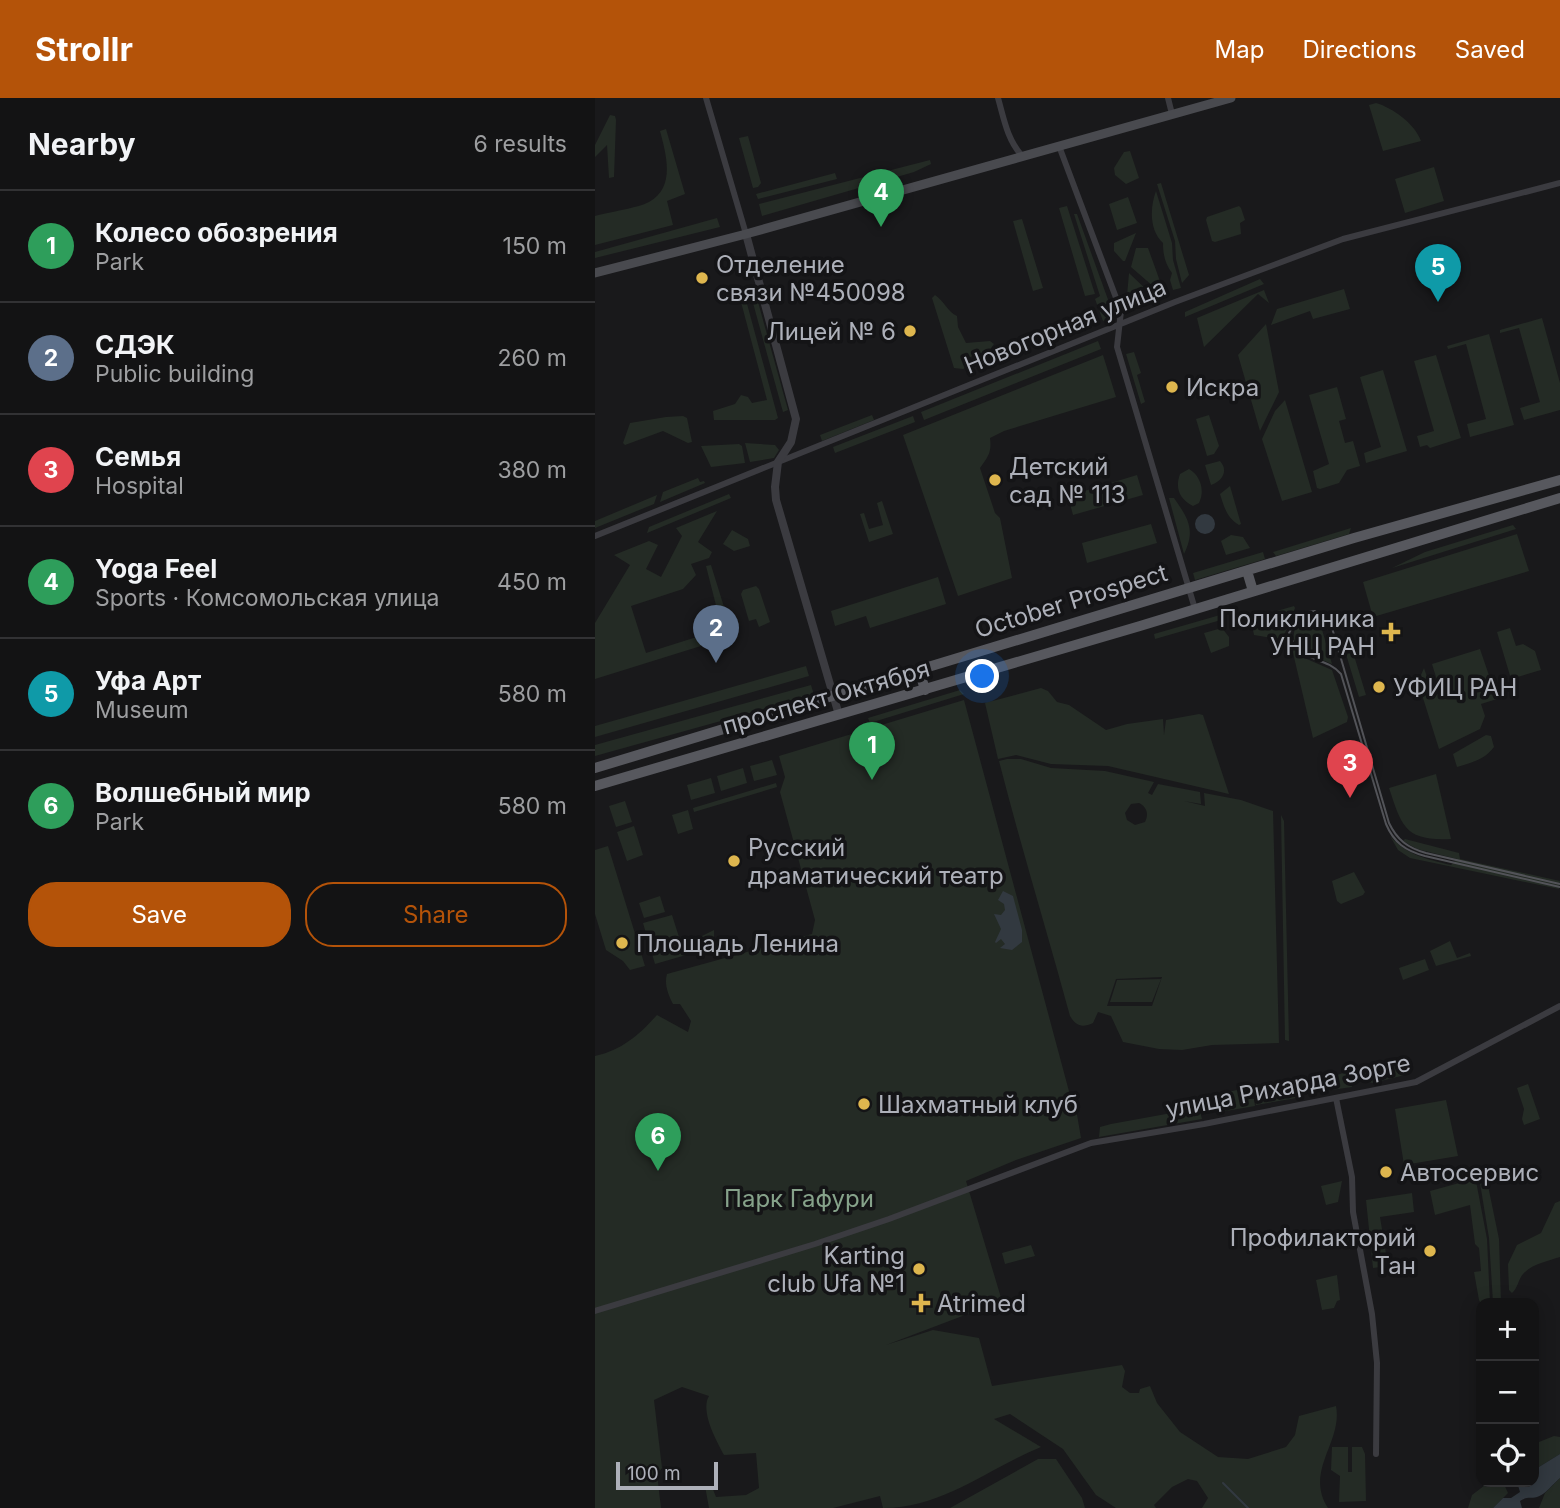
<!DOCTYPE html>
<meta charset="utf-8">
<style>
body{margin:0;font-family:Inter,sans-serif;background:#202022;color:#f1f3f6}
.controls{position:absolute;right:21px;bottom:21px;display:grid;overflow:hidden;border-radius:14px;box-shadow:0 4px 18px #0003}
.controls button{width:63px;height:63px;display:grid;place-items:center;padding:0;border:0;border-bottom:2px solid #323234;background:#131314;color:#f1f3f6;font:35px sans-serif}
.scale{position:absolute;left:21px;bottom:18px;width:102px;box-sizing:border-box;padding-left:7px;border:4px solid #adb0b9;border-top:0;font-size:19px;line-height:24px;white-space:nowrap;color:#adb0b9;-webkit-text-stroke:5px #141416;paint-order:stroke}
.you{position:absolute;left:388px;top:579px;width:24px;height:24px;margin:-18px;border:5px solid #fff;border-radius:50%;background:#1a73e8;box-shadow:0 0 0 10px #1a73e833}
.badge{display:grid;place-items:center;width:46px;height:46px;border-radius:50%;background:#b45309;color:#fff;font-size:23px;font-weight:700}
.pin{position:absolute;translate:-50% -58px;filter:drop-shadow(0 2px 4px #0008)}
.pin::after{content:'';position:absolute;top:37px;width:24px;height:21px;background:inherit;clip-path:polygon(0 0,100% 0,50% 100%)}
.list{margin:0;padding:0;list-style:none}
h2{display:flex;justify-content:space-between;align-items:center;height:91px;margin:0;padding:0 28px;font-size:30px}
h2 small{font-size:23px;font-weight:400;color:#9d9ea0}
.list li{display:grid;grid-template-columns:46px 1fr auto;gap:21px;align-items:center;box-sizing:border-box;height:112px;padding:0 28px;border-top:2px solid #323234}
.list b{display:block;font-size:26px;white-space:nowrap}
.list p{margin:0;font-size:23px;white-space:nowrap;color:#9d9ea0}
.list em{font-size:23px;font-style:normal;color:#9d9ea0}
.actions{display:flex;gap:14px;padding:21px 28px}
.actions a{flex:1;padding:16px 0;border:2px solid #b45309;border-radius:28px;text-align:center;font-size:24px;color:#b45309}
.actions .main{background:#b45309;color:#fff}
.icon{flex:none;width:38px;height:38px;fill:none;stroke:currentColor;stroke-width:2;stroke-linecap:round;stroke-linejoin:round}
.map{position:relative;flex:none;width:965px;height:1410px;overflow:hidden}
header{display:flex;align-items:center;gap:42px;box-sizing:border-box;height:98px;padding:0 35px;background:#b45309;color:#fff}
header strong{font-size:33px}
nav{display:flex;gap:38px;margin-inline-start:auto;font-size:24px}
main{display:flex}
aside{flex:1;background:#131314}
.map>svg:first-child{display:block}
.green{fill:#242b25;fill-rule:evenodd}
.water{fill:#323940}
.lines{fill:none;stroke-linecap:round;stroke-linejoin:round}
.stream{stroke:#323940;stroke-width:2}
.minor{stroke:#3b3b40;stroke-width:6}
.tertiary{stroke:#3b3b40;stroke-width:8}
.secondary{stroke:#494a4f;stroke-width:9}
.primary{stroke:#57585e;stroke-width:10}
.tram{stroke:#525358;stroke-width:2}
.poi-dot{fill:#deb64e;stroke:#141416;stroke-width:2.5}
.labels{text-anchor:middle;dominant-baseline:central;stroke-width:7;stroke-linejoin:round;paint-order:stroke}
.poi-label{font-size:24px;fill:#adb0b9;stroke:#141416;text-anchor:start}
.street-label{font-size:24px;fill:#adb0b9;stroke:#141416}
.park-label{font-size:24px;fill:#86a28a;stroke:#141416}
</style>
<header>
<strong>Strollr</strong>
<nav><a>Map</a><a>Directions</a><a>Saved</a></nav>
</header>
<main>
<aside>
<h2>Nearby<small>6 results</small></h2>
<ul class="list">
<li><span class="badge" style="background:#2e9e5b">1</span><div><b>Колесо обозрения</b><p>Park</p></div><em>150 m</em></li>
<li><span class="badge" style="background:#5c6f8a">2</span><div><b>СДЭК</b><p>Public building</p></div><em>260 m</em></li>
<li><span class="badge" style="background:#e0444e">3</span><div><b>Семья</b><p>Hospital</p></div><em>380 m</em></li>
<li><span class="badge" style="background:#2e9e5b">4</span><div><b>Yoga Feel</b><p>Sports · Комсомольская улица</p></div><em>450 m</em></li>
<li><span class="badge" style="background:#0f9aa8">5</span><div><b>Уфа Арт</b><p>Museum</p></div><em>580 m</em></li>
<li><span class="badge" style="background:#2e9e5b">6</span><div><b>Волшебный мир</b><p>Park</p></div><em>580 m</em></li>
</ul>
<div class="actions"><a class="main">Save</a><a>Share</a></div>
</aside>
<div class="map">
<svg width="965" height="1410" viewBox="0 0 965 1410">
<rect width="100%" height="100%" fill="#19191b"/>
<path class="green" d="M 781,5 C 798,10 820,26 826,43 L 788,53 L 774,7 Z
M 15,17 L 20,18 L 21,22 L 19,79 L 14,80 L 12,47 L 0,59 L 0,47 Z
M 71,31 L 90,96 L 72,103 L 78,127 L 0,147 L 0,118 C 14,114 43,110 54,104 C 81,89 71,56 65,33 Z
M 153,38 L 166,85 L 163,89 L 158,90 L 144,40 Z
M 535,53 L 544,80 L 531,86 L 520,77 L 519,70 L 529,54 Z
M 335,62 L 336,66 L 319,74 L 167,118 L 164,106 Z
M 839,69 L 849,103 L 810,115 L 800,81 Z
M 240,75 L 242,81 L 163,101 L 161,96 Z
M 566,85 L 594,177 L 587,185 L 581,161 L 580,143 L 562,86 Z
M 561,93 L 577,145 L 578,162 L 586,190 L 578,192 L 575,182 L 577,175 C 570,166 568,156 568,145 C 554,132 555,109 561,93 Z
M 533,99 L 542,125 L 522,132 L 514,106 Z
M 472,108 L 500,196 L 490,198 L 464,110 Z
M 644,108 L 646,110 L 650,122 L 645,125 L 646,136 L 620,144 L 617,143 L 611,122 L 612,119 Z
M 479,116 L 482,116 L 515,207 L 514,221 L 508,223 L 500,201 L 505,198 Z
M 122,120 L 125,129 L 0,160 L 0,154 Z
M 427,121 L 448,190 L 438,193 L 418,123 Z
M 541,135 L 530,163 L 528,163 L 519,153 L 519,145 Z
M 541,150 L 553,150 L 566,186 L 559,189 L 536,169 Z
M 534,175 L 535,176 L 556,196 L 534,205 L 532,198 Z
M 665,181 L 669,186 L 590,219 L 590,214 Z
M 749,191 L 755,211 L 718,221 L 715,213 L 676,227 L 682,211 Z
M 669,192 L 674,205 L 663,196 L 609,249 L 602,220 Z
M 340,197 C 349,203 353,214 362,218 L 363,229 L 371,245 L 395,243 L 399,246 L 394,253 L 375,259 L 373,268 L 368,271 L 359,270 L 337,200 Z
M 151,202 L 183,320 L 180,322 L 119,322 L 118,313 L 140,306 L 146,297 L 153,299 L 157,305 L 172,302 L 146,204 Z
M 163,204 L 193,312 L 188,314 L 158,205 Z
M 947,220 L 965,285 L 965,312 L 929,322 L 925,310 L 945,304 L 924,230 L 905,235 L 905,232 Z
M 671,226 L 684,294 L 665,333 L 643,257 Z
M 894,236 L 919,327 L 875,339 L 872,326 L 891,321 L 871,246 L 853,251 L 852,248 Z
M 503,243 L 506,251 L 329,322 L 326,314 Z
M 539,254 L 546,275 L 542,277 L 550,304 L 546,306 L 531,256 Z
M 508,257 L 521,299 L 409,333 L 395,340 C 397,354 393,359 385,370 L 400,415 L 405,420 L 417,480 L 363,498 L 308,337 Z
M 841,257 L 866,340 L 835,350 L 832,347 L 825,349 L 822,338 L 839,333 L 819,263 Z
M 788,272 L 812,353 L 771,365 L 769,355 L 786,349 L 765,279 Z
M 742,289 L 751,321 L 744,323 L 750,345 L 758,343 L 765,368 L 752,372 L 744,385 L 725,391 L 722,390 L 718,373 L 734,366 L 714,297 Z
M 690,302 L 717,394 L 687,403 L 667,341 L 680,313 Z
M 277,317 L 279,322 L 227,343 L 225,337 Z
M 614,317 L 624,348 L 619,356 L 612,358 L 601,321 Z
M 88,318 L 92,320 L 97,344 L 93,345 L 68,333 L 30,347 L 28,345 L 35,325 L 71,319 Z
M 318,318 L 320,324 L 240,355 L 238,349 Z
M 150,345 L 180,347 L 184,352 L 179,360 L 155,364 Z
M 144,346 L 147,348 L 150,365 L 116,369 L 106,348 Z
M 625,363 C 634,373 627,383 616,387 L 610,367 Z
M 594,371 C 606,378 610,393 604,405 L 598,408 C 584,401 580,390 585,376 Z
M 542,377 L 548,397 L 478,417 L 473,398 Z
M 103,380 L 105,384 L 109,383 L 110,385 L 65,404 L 68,394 Z
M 635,388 L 646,426 L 644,427 C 632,420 629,409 625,396 Z
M 134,396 L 136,400 L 52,435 L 54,429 Z
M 62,397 L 59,406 L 0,430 L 0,423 Z
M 574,400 L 579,400 C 593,420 601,432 589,456 Z
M 287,403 L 298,436 L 274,444 L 265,416 L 269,415 L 274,431 L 288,427 L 282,405 Z
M 122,413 L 103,444 L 117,454 L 114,460 L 96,466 L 101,477 L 88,491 L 36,508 L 51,555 L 127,531 L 111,468 L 116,467 L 138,538 L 0,581 L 0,525 L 35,467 L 19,457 L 54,443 L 63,447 L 51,471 L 66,479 L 87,438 L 81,430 Z
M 556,426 L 562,445 L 492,465 L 487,445 Z
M 918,427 L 921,431 L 797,470 L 830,454 Z
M 756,430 L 754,436 L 681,458 L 678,454 Z
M 137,432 L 153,441 L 155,448 L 139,453 L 128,446 Z
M 922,436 L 934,473 L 778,519 L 768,484 Z
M 636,437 L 648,439 L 655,450 L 631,457 L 626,443 Z
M 668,454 L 670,461 L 600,482 L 598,475 Z
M 343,479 L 351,506 L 275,530 L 271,518 L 240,528 L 236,513 Z
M 161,488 L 164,491 L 175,524 L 164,529 L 161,521 L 154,523 L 146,496 L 148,492 Z
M 699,508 L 700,510 L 690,535 L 684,541 L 659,537 L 657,527 L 661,519 Z
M 625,517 L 626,522 L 560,541 L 559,536 Z
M 716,517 L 723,518 L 737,566 C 723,560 692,552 700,531 C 703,523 708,519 716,517 Z
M 627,530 L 634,539 L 634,548 L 616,555 L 609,535 Z
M 915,530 L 921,548 L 928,546 L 940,553 L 946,572 L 916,581 L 902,534 Z
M 754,541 L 771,597 L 764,599 L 747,543 Z
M 695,542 L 705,558 L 737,572 L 753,619 L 752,624 L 718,640 Z
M 885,551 L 902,601 L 886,606 L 890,618 L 885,631 L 844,651 L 823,584 L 829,570 L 837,594 L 845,592 L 837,566 Z
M 211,568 L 214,578 L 0,639 L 0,628 Z
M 216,587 L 219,597 L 0,658 L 0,647 Z
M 446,590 L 453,593 L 462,604 L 474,607 L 511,632 L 532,626 L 568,621 L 569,637 L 571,622 L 604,616 L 608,617 L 634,696 L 513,668 L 456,666 L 421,657 L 403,661 L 390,605 Z
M 365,592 L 369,596 L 275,625 L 273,620 Z
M 369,602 L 475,997 L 479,999 L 486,1040 L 421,1062 L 371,1083 L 407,1203 L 291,1247 L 338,1232 L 384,1240 L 397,1288 L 527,1267 L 530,1273 L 527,1289 L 535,1295 L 544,1295 L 545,1291 L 555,1288 L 562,1305 L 585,1334 L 623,1359 L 653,1361 L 691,1349 L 700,1337 L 704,1318 L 741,1308 C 748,1344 709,1373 733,1410 L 607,1410 L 613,1400 L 602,1383 L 593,1381 L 577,1389 L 559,1407 L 561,1410 L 521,1410 L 501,1397 L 468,1351 L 415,1316 L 399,1321 L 446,1349 C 392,1371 348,1410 288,1410 L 285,1398 L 238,1410 L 114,1410 L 110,1388 L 117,1389 L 121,1399 L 151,1397 L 164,1390 L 161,1355 L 129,1357 C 121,1342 105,1313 114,1298 L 87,1289 L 59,1302 L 67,1370 L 62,1376 L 66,1410 L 0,1410 L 0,958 C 27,952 44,937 62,917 L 93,934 L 96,923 L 85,906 L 78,906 C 73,896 69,886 72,876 L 217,836 L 220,822 L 185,694 L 190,679 L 184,658 Z
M 891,637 L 896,638 L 899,649 C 889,662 878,664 862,669 L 858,656 Z
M 412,661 L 426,661 L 456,670 L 510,673 L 559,684 L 553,695 L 557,697 L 563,686 L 605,694 L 606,706 L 589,703 L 610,708 L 609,695 L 646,702 L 678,713 L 684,945 L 617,947 L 587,952 L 564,951 L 528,944 L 516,918 L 503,914 L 498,925 C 487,930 481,928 475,918 C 452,833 426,749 404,663 ZM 544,705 C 552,709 554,716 550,724 L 540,727 L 532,722 L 530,715 L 536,706 ZM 567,879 L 557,908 L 512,908 L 521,881 Z
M 177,662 L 182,677 L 159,683 L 155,668 Z
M 148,670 L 152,685 L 126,693 L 122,678 Z
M 841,676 L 856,741 C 810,743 807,729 794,690 Z
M 116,680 L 120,695 L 96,702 L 92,687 Z
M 181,685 L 182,689 L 99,714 L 98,710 Z
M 30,703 L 37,724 L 21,729 L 14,708 Z
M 93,712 L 98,731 L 83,736 L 77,717 Z
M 686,717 L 689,723 L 694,943 L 690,942 Z
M 39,728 L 48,757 L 32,763 L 22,734 Z
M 795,738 C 812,757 831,761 856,767 L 862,761 L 822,751 L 808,743 L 810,741 L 864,755 L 865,761 L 965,783 L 964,791 L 815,760 L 803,752 Z
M 13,748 L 50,868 L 35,872 L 28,863 L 11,852 L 0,816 L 0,752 Z
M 759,774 L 770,794 L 768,797 L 746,806 L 742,803 L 737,783 Z
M 65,798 L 70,814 L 49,820 L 44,805 Z
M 77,817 L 84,839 L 101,841 L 119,832 L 119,849 L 60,866 L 48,825 Z
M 855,843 L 862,860 L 875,855 L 876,858 L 841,868 L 835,853 Z
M 830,861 L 834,872 L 808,882 L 804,870 Z
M 566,881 L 557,904 L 515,904 L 522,882 Z
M 802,963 L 808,963 L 812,968 L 810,977 L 778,985 L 769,983 L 769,976 L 773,973 Z
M 753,973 L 756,974 L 757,989 L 715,995 L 716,987 Z
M 703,981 L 707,999 L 661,1007 L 660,1000 L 670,998 L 669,987 Z
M 933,986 L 945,1021 L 929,1027 L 927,1021 L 929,1011 L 922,990 Z
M 652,990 L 654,1001 L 659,1001 L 660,1008 L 625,1014 L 622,996 Z
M 851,1002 L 863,1058 L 809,1067 L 800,1011 Z
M 604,1010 L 607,1021 L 504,1039 L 505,1029 L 516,1026 Z
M 888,1076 L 891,1078 L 904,1141 L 906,1205 L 898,1205 L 894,1140 L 884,1079 Z
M 879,1081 L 881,1083 L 892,1141 L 895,1205 L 886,1206 L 884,1202 L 879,1174 L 886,1173 L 884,1150 L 880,1146 L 875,1107 L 840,1117 L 835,1093 Z
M 747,1083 L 743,1104 L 731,1107 L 726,1088 Z
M 817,1095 L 819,1114 L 785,1119 L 793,1168 L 778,1170 L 771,1102 Z
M 965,1103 L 965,1159 C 953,1163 937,1166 928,1176 C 923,1182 923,1190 917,1195 L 914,1192 L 913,1166 L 922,1147 L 946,1135 L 960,1105 Z
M 436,1147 L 440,1158 L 410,1166 L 407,1155 Z
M 742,1177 L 745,1202 L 742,1203 L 739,1210 L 727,1212 L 721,1182 Z
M 959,1338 L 965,1339 L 965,1356 L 939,1372 L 939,1346 Z
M 737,1349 L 753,1349 L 753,1374 L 757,1374 L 757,1349 L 767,1349 L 770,1356 L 771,1403 L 744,1404 L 745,1378 L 736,1372 Z
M 443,1361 L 461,1361 L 487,1400 L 490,1410 L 355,1410 Z
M 965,1380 L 965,1410 L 944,1410 L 950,1395 Z
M 894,1384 L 908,1384 L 913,1395 L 898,1410 L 873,1410 L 877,1397 Z"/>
<path class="water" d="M600 426a10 10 0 1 1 20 0a10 10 0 1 1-20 0Z
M 408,793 L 418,798 L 427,832 L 427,844 L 417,852 L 405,850 L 410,846 L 406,841 L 401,845 L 400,844 L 406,831 L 399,816 L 406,817 L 410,812 L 409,806 L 403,802 Z
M 965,1356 L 965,1380 C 958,1386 950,1397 942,1399 C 934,1401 932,1398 925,1403 L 927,1410 L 898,1410 L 908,1400 L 916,1400 L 925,1394 L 922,1384 L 939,1384 L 939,1372 Z"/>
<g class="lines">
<path class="stream" d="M 628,1385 L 653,1410"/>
<path class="minor" d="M 111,0 L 151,136
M 403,0 C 409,21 412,41 427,58
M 573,0 L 577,16
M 464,48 L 526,213 L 522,249 L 600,511
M 0,438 L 580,204 L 748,141 L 965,85
M 741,1000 L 757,1079 L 758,1114 L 777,1216 L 782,1265 L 781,1356
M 0,1213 L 220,1146 L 294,1121 L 496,1045 L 609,1026 L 821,984 L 965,908"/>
<path class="tertiary" d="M 151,136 L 201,321 L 196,344 L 183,364 L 180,389 L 181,402 L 244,617"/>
<path class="secondary" d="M 0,175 L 151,136 L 636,0"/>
<path class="primary" d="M 652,473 L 658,493
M 324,571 L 330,592
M 0,670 L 759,440 L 965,382
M 0,688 L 545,528 L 965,400"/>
<path class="tram" d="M 965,786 L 831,755 C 813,750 802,742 794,725 L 735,523 L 720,513 L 706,515 L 694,535 C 705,567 728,556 746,576 L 791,726 C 799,745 811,753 830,758 L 965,789"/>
</g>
<g class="poi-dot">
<circle cx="107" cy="180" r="7"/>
<circle cx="315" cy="233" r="7"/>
<circle cx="577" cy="289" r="7"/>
<circle cx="400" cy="382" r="7"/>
<path d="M792.5 523.5h7v7h7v7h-7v7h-7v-7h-7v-7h7z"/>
<circle cx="784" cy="589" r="7"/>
<circle cx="139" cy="763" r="7"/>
<circle cx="27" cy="845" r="7"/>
<circle cx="269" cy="1006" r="7"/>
<circle cx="791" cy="1074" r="7"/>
<circle cx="835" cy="1153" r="7"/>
<circle cx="324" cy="1171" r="7"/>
<path d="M322.5 1194.5h7v7h7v7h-7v7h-7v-7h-7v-7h7z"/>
</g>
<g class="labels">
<g class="poi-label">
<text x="121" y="166">Отделение<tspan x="121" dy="28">связи №450098</tspan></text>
<text x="301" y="233" text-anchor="end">Лицей № 6</text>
<text x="591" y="289">Искра</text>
<text x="414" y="368">Детский<tspan x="414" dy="28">сад № 113</tspan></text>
<text x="780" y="520" text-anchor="end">Поликлиника<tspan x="780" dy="28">УНЦ РАН</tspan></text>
<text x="798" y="589">УФИЦ РАН</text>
<text x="153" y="749">Русский<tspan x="153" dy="28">драматический театр</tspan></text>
<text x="41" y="845">Площадь Ленина</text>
<text x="283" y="1006">Шахматный клуб</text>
<text x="805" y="1074">Автосервис</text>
<text x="821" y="1139" text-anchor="end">Профилакторий<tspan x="821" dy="28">Тан</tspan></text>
<text x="310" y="1157" text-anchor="end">Karting<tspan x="310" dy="28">club Ufa №1</tspan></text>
<text x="342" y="1205">Atrimed</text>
</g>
<g class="street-label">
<text transform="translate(470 228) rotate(-22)">Новогорная улица</text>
<text transform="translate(476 503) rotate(-17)">October Prospect</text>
<text transform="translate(231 599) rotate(-16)">проспект Октября</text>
<text transform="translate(693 988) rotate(-11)">улица Рихарда Зорге</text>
</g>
<g class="park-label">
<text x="204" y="1100">Парк Гафури</text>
</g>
</g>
</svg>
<div class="controls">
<button>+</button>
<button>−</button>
<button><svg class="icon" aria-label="locate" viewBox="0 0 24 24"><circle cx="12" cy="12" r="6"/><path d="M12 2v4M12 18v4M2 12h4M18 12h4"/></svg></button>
</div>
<div class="scale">100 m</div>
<div class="you"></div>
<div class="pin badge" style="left:277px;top:682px;background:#2e9e5b">1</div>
<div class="pin badge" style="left:121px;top:565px;background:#5c6f8a">2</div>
<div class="pin badge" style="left:755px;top:700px;background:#e0444e">3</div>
<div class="pin badge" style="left:286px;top:129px;background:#2e9e5b">4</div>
<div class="pin badge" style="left:843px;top:204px;background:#0f9aa8">5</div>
<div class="pin badge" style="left:63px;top:1073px;background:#2e9e5b">6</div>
</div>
</main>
